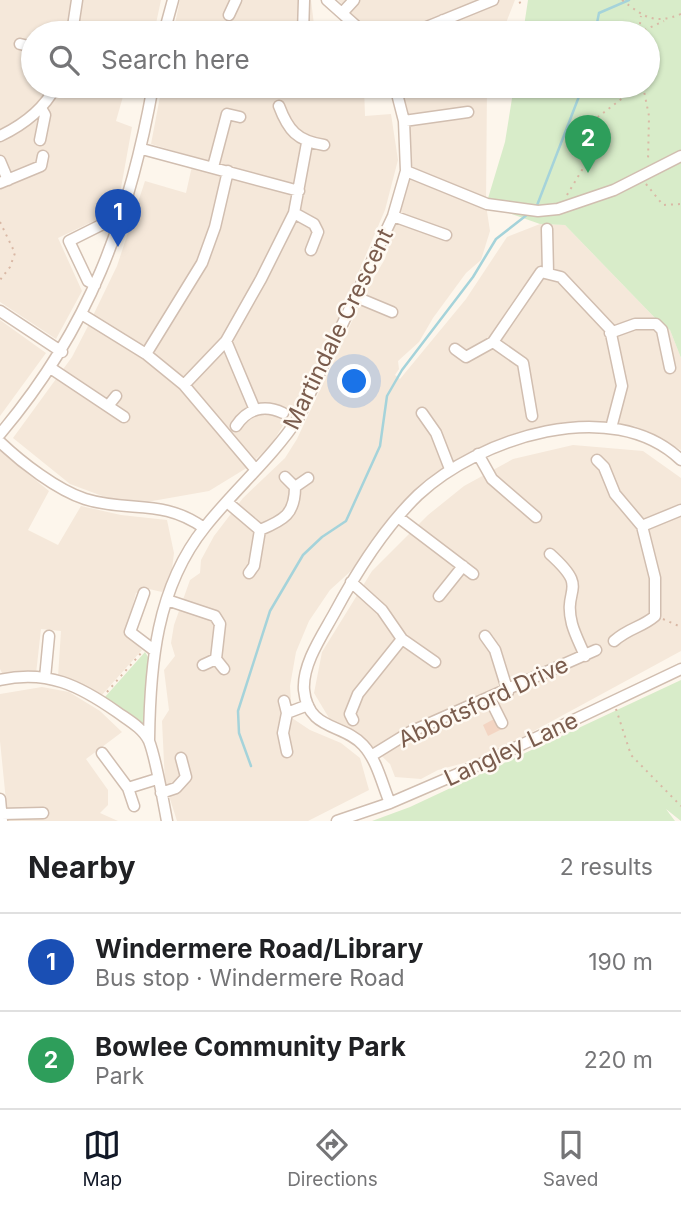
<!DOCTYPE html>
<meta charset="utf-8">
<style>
body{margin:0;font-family:Inter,sans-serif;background:#f6f6f6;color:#202124}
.you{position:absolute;left:355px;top:382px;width:24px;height:24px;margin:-18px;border:5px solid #fff;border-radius:50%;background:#1a73e8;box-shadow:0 0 0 10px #1a73e833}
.badge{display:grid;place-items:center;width:46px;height:46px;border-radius:50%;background:#111827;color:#fff;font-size:23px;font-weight:700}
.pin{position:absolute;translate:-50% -58px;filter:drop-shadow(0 2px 4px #0008)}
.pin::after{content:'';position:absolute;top:37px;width:24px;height:21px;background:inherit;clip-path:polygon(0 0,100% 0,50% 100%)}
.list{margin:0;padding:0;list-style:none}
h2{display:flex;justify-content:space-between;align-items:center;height:91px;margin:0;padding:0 28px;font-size:30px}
h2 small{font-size:23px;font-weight:400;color:#757577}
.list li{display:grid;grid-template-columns:46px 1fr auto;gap:21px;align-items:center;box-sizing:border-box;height:98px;padding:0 28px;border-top:2px solid #e0e0e0}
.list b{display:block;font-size:26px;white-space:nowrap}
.list p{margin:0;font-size:23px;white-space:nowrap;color:#757577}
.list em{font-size:23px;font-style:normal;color:#757577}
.icon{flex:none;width:38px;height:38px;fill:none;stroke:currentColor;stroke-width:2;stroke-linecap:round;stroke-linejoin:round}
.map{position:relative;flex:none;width:681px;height:821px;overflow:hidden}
.search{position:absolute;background:#fff;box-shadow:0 2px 5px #0004;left:21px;right:21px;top:21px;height:77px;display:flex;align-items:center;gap:18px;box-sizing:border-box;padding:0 24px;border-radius:38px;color:#757577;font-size:26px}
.sheet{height:287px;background:#fff}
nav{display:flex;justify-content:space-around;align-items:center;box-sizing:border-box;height:98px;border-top:2px solid #e0e0e0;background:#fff;font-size:19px;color:#757577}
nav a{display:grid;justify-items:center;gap:4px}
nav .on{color:#111827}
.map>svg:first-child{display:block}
.residential{fill:#f5e8da}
.green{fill:#d8ecc9}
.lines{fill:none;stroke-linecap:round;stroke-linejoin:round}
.stream{stroke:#a5d3da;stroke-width:2.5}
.building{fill:#f3d5c3}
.minor-casing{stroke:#d1beb0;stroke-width:13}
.path{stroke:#d9b8a5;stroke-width:2;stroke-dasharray:2 5;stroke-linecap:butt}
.minor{stroke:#fff;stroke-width:10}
.labels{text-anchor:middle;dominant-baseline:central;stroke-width:5;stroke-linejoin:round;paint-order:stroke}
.street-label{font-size:23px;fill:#7a5c4d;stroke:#fffaf3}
</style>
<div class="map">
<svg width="681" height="821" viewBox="0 0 681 821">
<rect width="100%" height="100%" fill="#fdf6ec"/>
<path class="residential" d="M 0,0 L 161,0 L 154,33 L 33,33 L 33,86 L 144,86 L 142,98 L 124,93 L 116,121 L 132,127 L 117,210 L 58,238 L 82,291 L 56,339 L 0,302 Z
M 180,0 L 311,0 L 315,33 L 173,33 Z
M 338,0 L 515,0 L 502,33 L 370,33 Z
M 162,86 L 364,86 L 365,116 L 391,114 L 398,160 L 385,210 L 322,358 L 272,444 L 245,469 L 209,491 L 141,503 L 105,497 L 70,484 L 13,438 L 72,357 L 87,328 L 117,266 L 145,181 L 186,193 L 194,157 L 151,144 Z
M 396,86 L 487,86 L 486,205 L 490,231 L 481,260 L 466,273 L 433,318 L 419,342 L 398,361 L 399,369 L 395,375 L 400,379 L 466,299 L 507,237 L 540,224 L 565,225 L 655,318 L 670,330 L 681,358 L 681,450 L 635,426 L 601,423 L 552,426 L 481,447 L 434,476 L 414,492 L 352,570 L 330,590 L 309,621 L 296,652 L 290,686 L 292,718 L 310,730 L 341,743 L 360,758 L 369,790 L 308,821 L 177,821 L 165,783 L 162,721 L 169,710 L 164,670 L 175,656 L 171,643 L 174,625 L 190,580 L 200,573 L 201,560 L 214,536 L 243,498 L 285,458 L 297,439 L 367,289 L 385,259 L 409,179 L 407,115 Z
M 0,320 L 46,353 L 0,416 Z
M 573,445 L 643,451 L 681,478 L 681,651 L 486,757 L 438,770 L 421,779 L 395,777 L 390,764 L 369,744 L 329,718 L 314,693 L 322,652 L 372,571 L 428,515 L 464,486 L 513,459 Z
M 0,451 L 49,491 L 28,530 L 58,545 L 81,506 L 121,515 L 167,520 L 174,553 L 171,577 L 162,592 L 149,589 L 136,593 L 125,633 L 142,650 L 101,696 L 58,677 L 61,631 L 41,629 L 36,674 L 4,677 L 0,669 Z
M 42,687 L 69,692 L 100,711 L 122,732 L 86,759 L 108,790 L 108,805 L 100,813 L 118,821 L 8,821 L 0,741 L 0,694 Z"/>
<path class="green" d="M 528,0 L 681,0 L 681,358 L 670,330 L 655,318 L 565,225 L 540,224 L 486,205 L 505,142 L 514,86 L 648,86 L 648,33 L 523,33 Z
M 145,652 L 151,662 L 146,723 L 142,728 L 105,697 Z
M 681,680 L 681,821 L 666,809 L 675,821 L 372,821 L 410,807 Z"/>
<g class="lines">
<path class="stream" d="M 595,33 L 599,13 L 629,0
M 536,208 L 583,86
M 251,766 L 239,733 L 238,711 L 270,611 L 303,555 L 322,537 L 346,521 L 380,446 L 387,396 L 402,370 L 473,277 L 496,239 L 528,214"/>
</g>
<path class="building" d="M 496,718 L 502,729 L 488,736 L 483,725 Z"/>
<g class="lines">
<g class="minor-casing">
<path id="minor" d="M 327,0 L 364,33
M 343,12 L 354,0
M 229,15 L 236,0
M 443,20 L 448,33
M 72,33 L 77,0
M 164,33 L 173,0
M 303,33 L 304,0
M 412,33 L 493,0
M 20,44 L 33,47
M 279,106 C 288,130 297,141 324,145
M 404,121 L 468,112
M 0,136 C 23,125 44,109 56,86
M 40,140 L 45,115 L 41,108
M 142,149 L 299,191
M 0,161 L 8,180
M 213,167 L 227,114 L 240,117
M 406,171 L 487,204 L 538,211 L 558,209 L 614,190 L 681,156
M 0,183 L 41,166 L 43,156
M 294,213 L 314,224 L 318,232 L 311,250
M 393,216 L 446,235
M 547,229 L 548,273
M 95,285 L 88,281 L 69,241 L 105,223 L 119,223
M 356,297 L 392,312
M 0,311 L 62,352
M 83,315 L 146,354 L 184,385 L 256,470
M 610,333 L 635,324 L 656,324 L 662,330 L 670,368
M 226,341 L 255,410
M 455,349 L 466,357 L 493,342
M 146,354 L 202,263 L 215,227 L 228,171
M 52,369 L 124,417
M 184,385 L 226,341 L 261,279 L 294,213 L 307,143
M 108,406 L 116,396
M 422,413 L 436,433 L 450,469
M 532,416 L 523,363 L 493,342 L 541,272 L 561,277 L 610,329 L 622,386 L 611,428
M 236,426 C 247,409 264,404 283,413
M 0,434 C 89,329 129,220 153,86
M 0,442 C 21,462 57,490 85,499 C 130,513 162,498 204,528
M 478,454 L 492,479 L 536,517
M 597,460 L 604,467 L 615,494 L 642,526 L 655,578 L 655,616 C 641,628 630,627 614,641
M 295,487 L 308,478
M 227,502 L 260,530 C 284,520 295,514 295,487 L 285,477
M 398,517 L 473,574
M 642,526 L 681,510
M 550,554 C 591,591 562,586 572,624 C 575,635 581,646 585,656
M 249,573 L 254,566 L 260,530
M 351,582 L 382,610 L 402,639 L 358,694 L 350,714 L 353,720
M 144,593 L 130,632 L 155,651
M 439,596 L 463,566
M 167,600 L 215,616 L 220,624 L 216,659 L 224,669
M 485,636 L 495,650 L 508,692
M 402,639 L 435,662
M 203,665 L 216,659
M 45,678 L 49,636
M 0,680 C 47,669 80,686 117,712 C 128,720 143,728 149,741 C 156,759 163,800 167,821
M 490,699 L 502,723
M 284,701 L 287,713 L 283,733 L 287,752
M 287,713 L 308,705
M 149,740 C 150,665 156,588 205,527 C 235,489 272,458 299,417 L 393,216 L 406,171 L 404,121 L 395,86
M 102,753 L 128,788
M 371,756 L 410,732 L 596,650
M 161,793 L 176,788 L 186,777 L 181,758
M 0,799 L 2,821
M 390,803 C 382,784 377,760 363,745 C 343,723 308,731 304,690 C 302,664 323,634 335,612 C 357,571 385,527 418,495 C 479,438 612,394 681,460
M 134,806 L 128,788 L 157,779
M 1,814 L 43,813
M 337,821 L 390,803 L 483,763 L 681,669"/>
</g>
<path class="path" d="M 622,0 C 644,17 654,25 681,14
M 519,3 L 525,0
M 639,31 L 641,16
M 638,33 L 664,21
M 643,86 L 649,116 L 648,161
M 646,184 L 663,205 L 681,204
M 567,195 L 582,170 L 598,117 L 629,93 L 633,86
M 0,222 L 15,253 L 10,267 L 0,280
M 663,619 L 681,627
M 107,692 L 142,652
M 616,709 L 631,755 L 681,806"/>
<use href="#minor" class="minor"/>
</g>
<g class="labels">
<g class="street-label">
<text transform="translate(338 329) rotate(-64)">Martindale Crescent</text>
<text transform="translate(483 702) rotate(-25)">Abbotsford Drive</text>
<text transform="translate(511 749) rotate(-25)">Langley Lane</text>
</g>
</g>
</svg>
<div class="you"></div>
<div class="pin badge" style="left:118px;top:247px;background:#1a4fb4">1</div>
<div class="pin badge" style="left:588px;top:173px;background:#2e9e5b">2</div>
<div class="search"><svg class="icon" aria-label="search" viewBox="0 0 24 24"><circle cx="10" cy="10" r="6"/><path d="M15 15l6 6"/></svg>Search here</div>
</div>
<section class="sheet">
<h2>Nearby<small>2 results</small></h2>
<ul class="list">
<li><span class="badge" style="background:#1a4fb4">1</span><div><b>Windermere Road/Library</b><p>Bus stop · Windermere Road</p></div><em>190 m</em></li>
<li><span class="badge" style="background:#2e9e5b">2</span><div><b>Bowlee Community Park</b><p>Park</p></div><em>220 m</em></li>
</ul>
</section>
<nav>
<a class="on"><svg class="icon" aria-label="map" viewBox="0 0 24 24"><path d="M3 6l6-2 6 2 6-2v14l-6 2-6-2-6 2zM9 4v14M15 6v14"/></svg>Map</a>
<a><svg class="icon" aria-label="directions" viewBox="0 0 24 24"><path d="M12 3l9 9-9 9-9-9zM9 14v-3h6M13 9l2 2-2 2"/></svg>Directions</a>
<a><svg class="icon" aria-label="saved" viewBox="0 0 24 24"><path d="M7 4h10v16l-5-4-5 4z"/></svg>Saved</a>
</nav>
